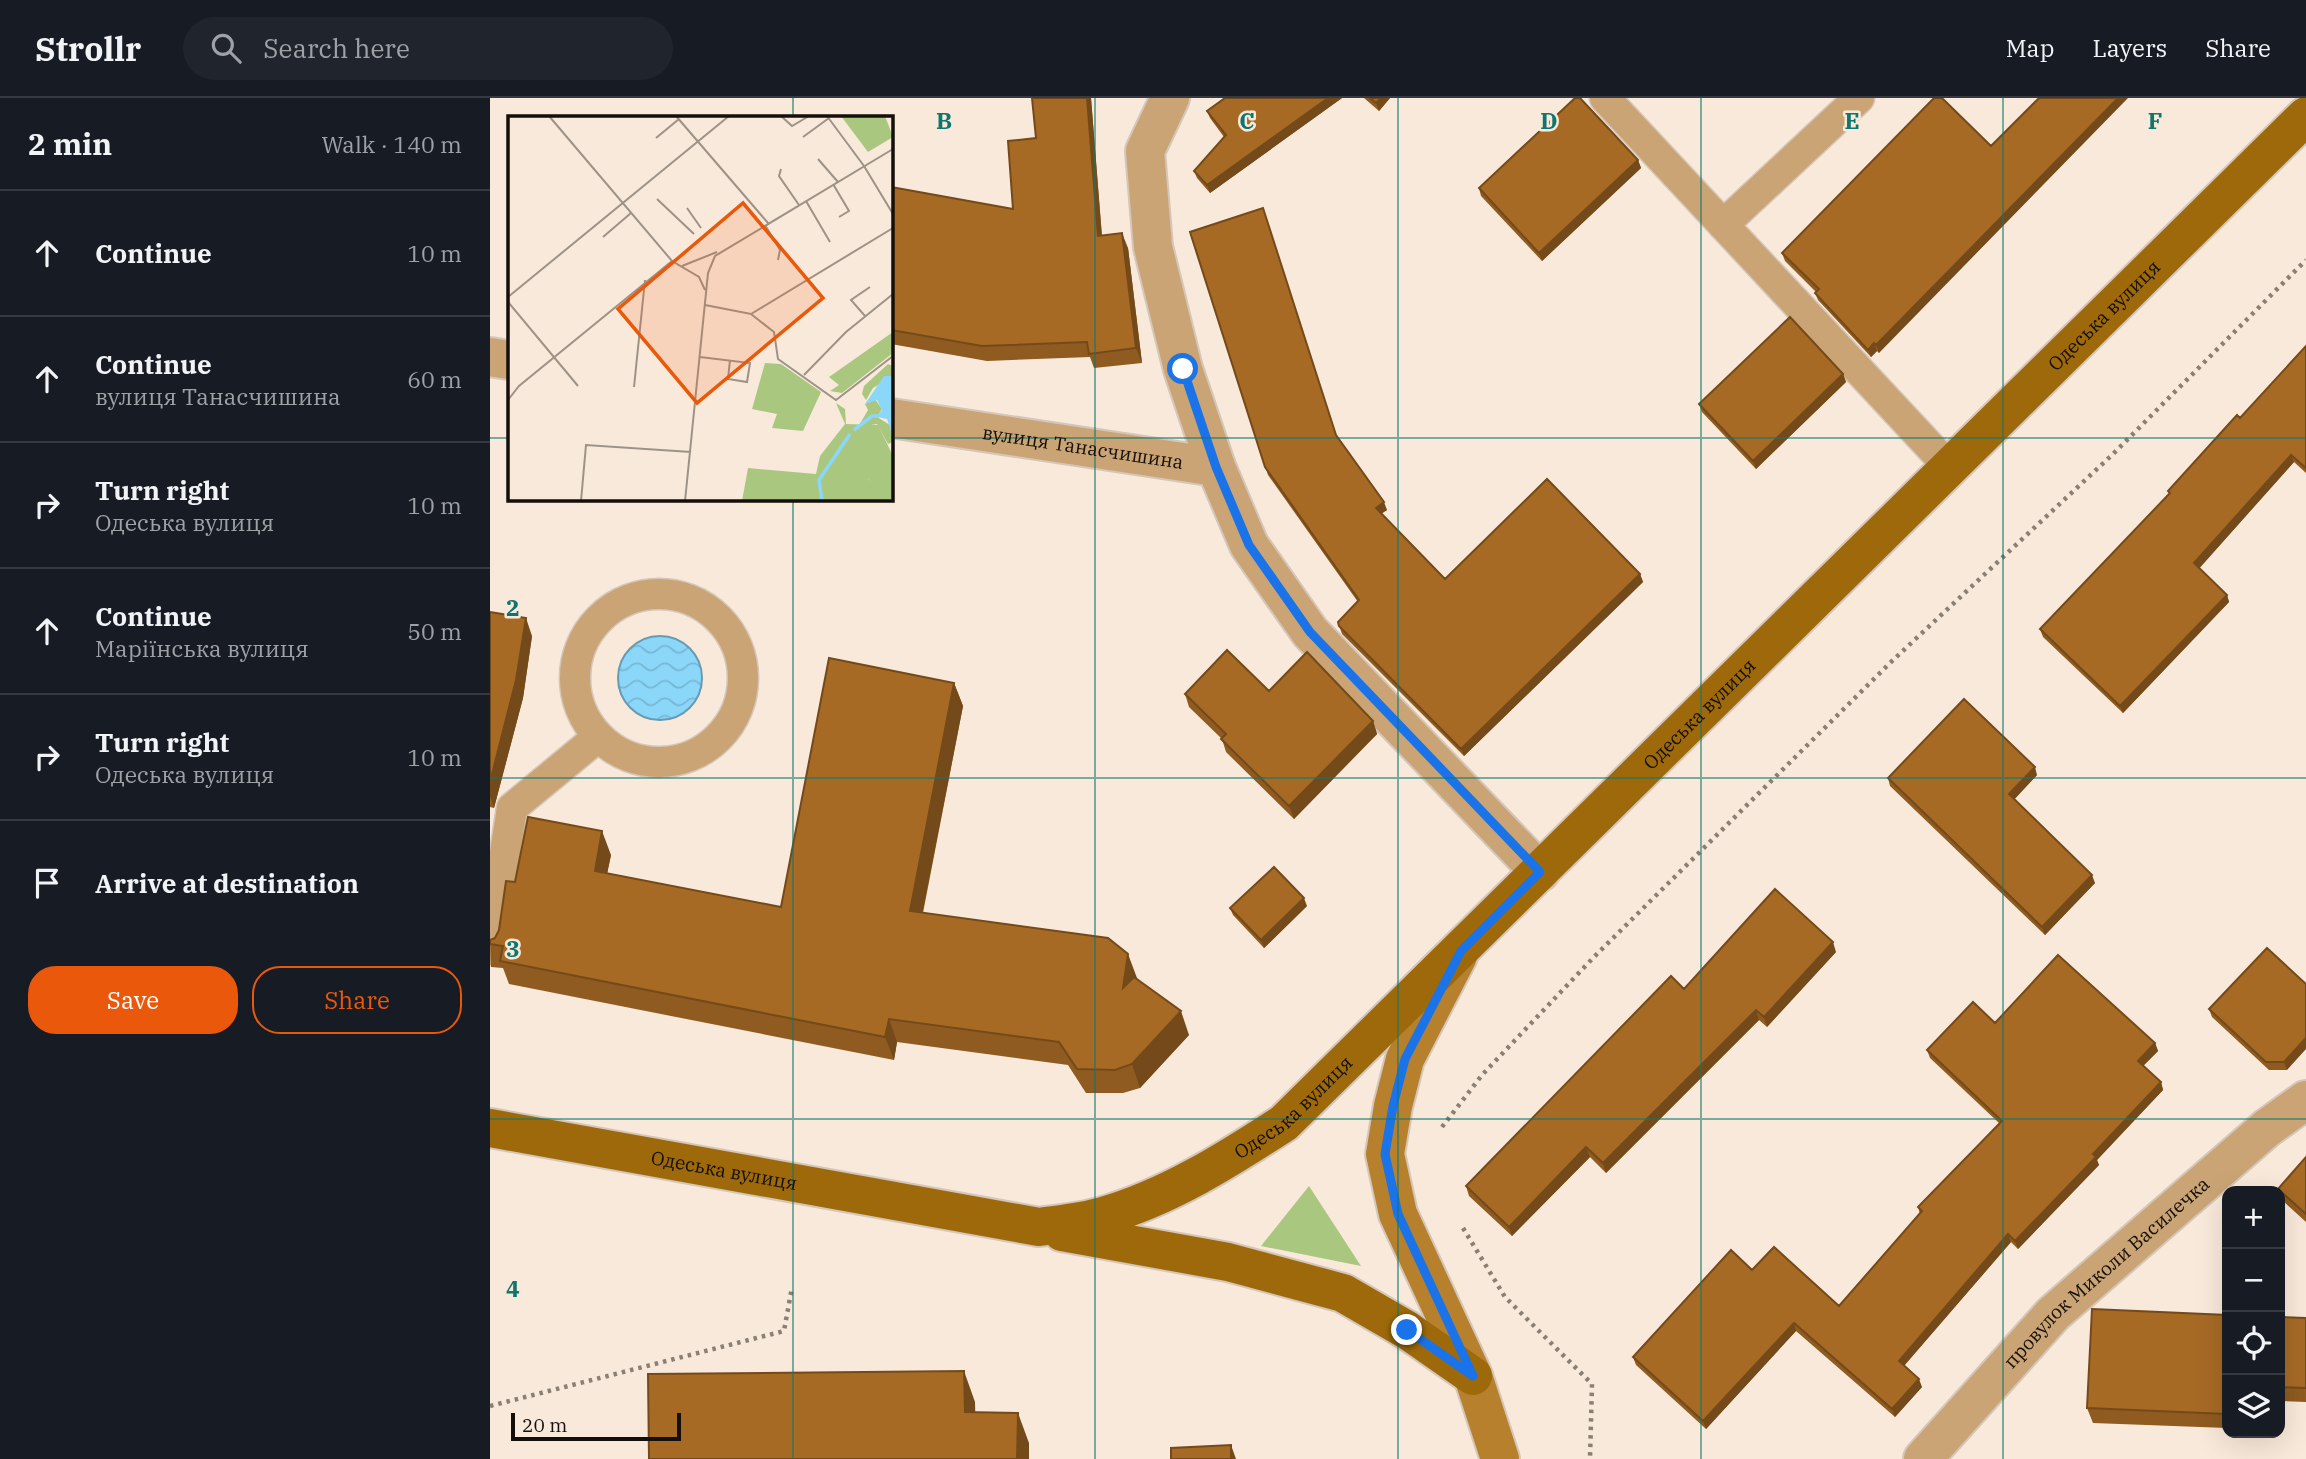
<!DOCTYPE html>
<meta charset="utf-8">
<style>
body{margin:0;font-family:"IBM Plex Serif",serif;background:#20242c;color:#f1f3f6}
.controls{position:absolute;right:21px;bottom:21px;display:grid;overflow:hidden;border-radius:14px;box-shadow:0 7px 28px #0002}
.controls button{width:63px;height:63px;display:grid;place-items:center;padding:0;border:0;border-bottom:2px solid #363941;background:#171b24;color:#f1f3f6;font:35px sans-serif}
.scale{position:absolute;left:21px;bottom:18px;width:170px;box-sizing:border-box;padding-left:7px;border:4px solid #140f0a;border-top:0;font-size:19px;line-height:24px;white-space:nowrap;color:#140f0a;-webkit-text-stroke:5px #f9e9da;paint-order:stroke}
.stop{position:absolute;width:21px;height:21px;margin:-16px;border:5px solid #1a73e8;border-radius:50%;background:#fff}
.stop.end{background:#1a73e8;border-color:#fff;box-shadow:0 2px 7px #0008}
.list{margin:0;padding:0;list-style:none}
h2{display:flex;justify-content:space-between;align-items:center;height:91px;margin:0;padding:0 28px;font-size:30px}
h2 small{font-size:23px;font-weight:400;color:#9ea1a6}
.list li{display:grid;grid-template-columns:46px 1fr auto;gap:21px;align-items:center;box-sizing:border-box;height:126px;padding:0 28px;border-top:2px solid #363941}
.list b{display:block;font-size:26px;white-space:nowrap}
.list p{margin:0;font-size:23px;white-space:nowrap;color:#9ea1a6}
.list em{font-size:23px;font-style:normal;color:#9ea1a6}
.actions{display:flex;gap:14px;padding:21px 28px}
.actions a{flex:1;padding:16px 0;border:2px solid #ea580c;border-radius:28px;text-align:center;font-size:24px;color:#ea580c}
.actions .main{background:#ea580c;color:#fff}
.icon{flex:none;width:38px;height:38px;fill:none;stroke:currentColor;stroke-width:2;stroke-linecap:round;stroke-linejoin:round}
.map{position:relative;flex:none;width:1816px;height:1361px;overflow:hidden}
header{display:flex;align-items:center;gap:42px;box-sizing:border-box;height:98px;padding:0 35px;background:#171b24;border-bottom:2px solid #363941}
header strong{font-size:33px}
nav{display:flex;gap:38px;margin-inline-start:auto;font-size:24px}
.search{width:490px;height:63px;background:#20242c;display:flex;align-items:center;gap:18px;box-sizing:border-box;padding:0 24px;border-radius:38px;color:#9ea1a6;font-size:26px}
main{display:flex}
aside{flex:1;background:#171b24}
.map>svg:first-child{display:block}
.green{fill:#aac780}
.water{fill:url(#water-waves);stroke:#679bb2;stroke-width:2}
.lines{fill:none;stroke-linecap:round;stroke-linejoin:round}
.service-casing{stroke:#d4c6b9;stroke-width:33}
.minor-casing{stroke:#d4c6b9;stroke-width:42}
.secondary-casing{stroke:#d4c6b9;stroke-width:42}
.primary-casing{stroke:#d4c6b9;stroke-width:42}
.path{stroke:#897f75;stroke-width:4.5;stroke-dasharray:3.5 5;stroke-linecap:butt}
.service{stroke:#caa474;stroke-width:30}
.minor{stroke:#caa474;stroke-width:38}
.secondary{stroke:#b7802d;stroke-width:38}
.primary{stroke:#9e690a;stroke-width:38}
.wall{fill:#8f5b20}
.shaded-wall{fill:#744a1a}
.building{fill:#a66a25;stroke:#744a1a;stroke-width:2}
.route{stroke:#1a73e8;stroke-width:9}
.grid{fill:none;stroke:#0f766e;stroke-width:2;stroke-opacity:0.55}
.labels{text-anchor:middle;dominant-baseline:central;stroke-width:5;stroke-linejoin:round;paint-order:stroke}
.street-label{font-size:19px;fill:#140f0a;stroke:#f9e9da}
.inset-river{fill:none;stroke:#8bd7fa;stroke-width:3.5}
.inset-road{fill:none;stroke:#9d9287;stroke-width:2}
.view{fill:#e8590c;fill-opacity:0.15;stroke:#e8590c;stroke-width:3.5}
.inset-edge{fill:none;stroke:#140f0a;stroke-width:3.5}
.grid-label{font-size:23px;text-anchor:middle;font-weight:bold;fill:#0f766e;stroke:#f9e9da;stroke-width:5;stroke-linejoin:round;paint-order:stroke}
</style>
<header>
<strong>Strollr</strong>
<div class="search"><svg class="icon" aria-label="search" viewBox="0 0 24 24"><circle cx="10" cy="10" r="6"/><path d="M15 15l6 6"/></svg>Search here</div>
<nav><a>Map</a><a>Layers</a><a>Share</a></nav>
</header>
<main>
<aside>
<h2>2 min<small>Walk · 140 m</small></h2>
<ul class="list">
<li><svg class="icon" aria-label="ahead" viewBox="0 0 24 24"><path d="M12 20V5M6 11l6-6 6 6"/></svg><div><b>Continue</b></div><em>10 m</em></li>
<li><svg class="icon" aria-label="ahead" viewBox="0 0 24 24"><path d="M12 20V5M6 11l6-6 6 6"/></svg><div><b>Continue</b><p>вулиця Танасчишина</p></div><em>60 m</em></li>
<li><svg class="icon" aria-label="right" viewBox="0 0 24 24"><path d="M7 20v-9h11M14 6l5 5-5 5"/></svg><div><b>Turn right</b><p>Одеська вулиця</p></div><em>10 m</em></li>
<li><svg class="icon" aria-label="ahead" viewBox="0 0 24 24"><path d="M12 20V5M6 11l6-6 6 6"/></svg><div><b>Continue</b><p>Маріїнська вулиця</p></div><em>50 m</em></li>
<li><svg class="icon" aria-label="right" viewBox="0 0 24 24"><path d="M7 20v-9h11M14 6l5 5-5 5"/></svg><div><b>Turn right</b><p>Одеська вулиця</p></div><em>10 m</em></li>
<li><svg class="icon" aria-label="arrive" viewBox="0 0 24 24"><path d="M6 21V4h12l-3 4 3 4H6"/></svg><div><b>Arrive at destination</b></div></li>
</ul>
<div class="actions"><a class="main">Save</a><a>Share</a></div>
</aside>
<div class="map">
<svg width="1816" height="1361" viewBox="0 0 1816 1361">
<defs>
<pattern id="water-waves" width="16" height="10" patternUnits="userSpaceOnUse" patternTransform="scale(1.75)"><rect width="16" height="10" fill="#8bd7fa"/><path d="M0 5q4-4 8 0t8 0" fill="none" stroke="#77b7d5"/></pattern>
</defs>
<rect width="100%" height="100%" fill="#f9e9da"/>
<path class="green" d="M 819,1088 L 871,1168 L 771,1148 Z"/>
<path class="water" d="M128 580a42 42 0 1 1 84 0a42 42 0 1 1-84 0Z"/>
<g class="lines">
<g class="service-casing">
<path id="service" d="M 1115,0 L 1460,370
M 1233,127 L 1369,0
M85 580a84 84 0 1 1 168 0a84 84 0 1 1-168 0Z
M 0,852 L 22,710 L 108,639"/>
</g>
<g class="minor-casing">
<g id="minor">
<path d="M 680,0 L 655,53 L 663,149 L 693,271 L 726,369"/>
<path d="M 0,259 L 19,262"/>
<path id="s1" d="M 401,320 L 726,369 L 759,447 L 820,534 L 1050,774"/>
<path id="s2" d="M 1433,1361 L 1563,1216 L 1777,1030 L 1816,1002"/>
</g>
</g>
<g class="secondary-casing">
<path id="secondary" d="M 968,858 L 915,961 L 903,1008 L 895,1056 L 908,1116 L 983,1278 L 1010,1361"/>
</g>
<g class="primary-casing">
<g id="primary">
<path id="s3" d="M 0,1030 L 549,1129 C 570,1126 593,1124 613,1118 C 679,1099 737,1062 794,1025 L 1816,18"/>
<path d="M 572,1134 L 738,1164 L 853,1195 L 917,1232 L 983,1278"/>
</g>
</g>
<path class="path" d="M 952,1029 L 992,977 L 1103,860 L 1401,564 L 1623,356 L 1816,162
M 973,1130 L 1015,1199 L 1102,1286 L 1100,1361
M 0,1308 L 294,1233 L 302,1189"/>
<use href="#service" class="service"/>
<use href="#minor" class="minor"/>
<use href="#secondary" class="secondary"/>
<use href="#primary" class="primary"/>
</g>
<path class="wall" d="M 542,0 L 601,0 L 612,138 L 638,150 L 652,265 L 604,270 L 600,259 L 497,263 L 401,246 L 401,89 L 523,111 L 546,40 Z
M 735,0 L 852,0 L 720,95 L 707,80 L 704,73 L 734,39 L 720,20 L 717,13 Z
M 874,0 L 900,0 L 889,13 Z
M 1501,48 L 1389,255 L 1387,253 L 1381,259 L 1328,202 L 1325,195 L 1326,194 L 1295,163 L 1292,155 Z
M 1148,62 L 1151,70 L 1052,163 L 991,98 L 989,90 Z
M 700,134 L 846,338 L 897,412 L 891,416 L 955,481 L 1150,476 L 1153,484 L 974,658 L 852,536 L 848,524 L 868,504 L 778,377 Z
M 1816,248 L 1816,375 L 1804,364 L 1709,470 L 1737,497 L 1739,504 L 1633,615 L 1553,539 L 1550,531 L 1679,396 L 1678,393 L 1750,320 Z
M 1353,276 L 1356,284 L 1266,371 L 1212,314 L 1209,306 Z
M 0,514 L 42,538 L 33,600 L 4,710 L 0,709 Z
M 464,585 L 473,608 L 433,815 L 646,880 L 699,937 L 650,990 L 633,995 L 596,995 L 578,967 L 407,944 L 404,962 L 19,886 L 13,870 L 1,869 L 0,842 L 5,840 L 9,832 L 25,784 L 121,757 L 117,775 L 291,809 Z
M 779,593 L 883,623 L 887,636 L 804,721 L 736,654 L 732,641 L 699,609 L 695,596 Z
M 1547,677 L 1524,701 L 1605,785 L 1555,837 L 1400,688 L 1398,680 Z
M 817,808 L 774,850 L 743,817 L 740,810 Z
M 1346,854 L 1277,929 L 1269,922 L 1116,1075 L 1100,1059 L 1022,1138 L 979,1098 L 976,1088 L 1194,891 Z
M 1816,886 L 1797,972 L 1779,972 L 1722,919 L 1719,911 Z
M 1505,925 L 1665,945 L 1668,953 L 1653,968 L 1671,984 L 1673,992 L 1607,1062 L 1609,1067 L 1528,1151 L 1521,1144 L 1414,1268 L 1432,1289 L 1405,1319 L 1306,1233 L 1216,1331 L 1146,1267 L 1143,1259 L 1262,1172 L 1349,1208 L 1430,1116 L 1428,1109 L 1509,1025 L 1440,960 L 1437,952 Z
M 1816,1059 L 1816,1124 L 1793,1103 L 1788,1091 Z
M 1737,1217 L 1737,1330 L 1603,1325 L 1597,1310 Z
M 1790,1219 L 1816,1220 L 1816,1304 L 1790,1303 Z"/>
<path class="shaded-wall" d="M 597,0 L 601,0 L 613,153 L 608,138 Z
M 838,0 L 852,0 L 720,95 L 717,87 Z
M 891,0 L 900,0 L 889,13 L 886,5 Z
M 1628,0 L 1638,0 L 1389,255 L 1386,247 Z
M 1148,62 L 1151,70 L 1052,163 L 1049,155 Z
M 632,135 L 638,150 L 652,265 L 646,250 Z
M 1384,245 L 1387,253 L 1381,259 L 1378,252 Z
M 1353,276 L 1356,284 L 1266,371 L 1263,363 Z
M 1801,357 L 1804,364 L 1707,473 L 1704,465 Z
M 894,404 L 897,412 L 889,417 L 886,410 Z
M 1150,476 L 1153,484 L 974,658 L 971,651 Z
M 1737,497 L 1739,504 L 1633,615 L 1630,608 Z
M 36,520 L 42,538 L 33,600 L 4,710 L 0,698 L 0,684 Z
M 464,585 L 473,608 L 428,837 L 420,813 Z
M 883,623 L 887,636 L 804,721 L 799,708 Z
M 1545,669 L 1547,677 L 1522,704 L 1519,696 Z
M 112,733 L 121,757 L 113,796 L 105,773 Z
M 1602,777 L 1605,785 L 1555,837 L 1552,829 Z
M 814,800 L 817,808 L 774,850 L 771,842 Z
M 1343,844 L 1346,854 L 1277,929 L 1274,919 Z
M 638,856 L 647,880 L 633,890 Z
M 1266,912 L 1269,922 L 1116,1075 L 1113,1065 Z
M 691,913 L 699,937 L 650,990 L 642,966 Z
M 399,921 L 407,944 L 404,962 L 395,939 Z
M 1816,940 L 1816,951 L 1797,972 L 1794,964 Z
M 1665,945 L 1668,953 L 1651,970 L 1648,963 Z
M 1671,984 L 1673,992 L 1607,1062 L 1609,1067 L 1528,1151 L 1525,1143 L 1603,1056 Z
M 1096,1049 L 1100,1059 L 1022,1138 L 1019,1129 Z
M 1518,1136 L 1521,1144 L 1412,1270 L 1409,1263 Z
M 1304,1225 L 1306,1233 L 1216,1331 L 1213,1323 Z
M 474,1273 L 485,1304 L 486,1344 L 475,1314 Z
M 1429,1281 L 1432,1289 L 1405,1319 L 1402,1311 Z
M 528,1315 L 539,1345 L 539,1361 L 527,1361 Z
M 741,1347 L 746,1361 L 741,1361 Z"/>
<path class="building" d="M 542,0 L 597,0 L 608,138 L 632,135 L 646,250 L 599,256 L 597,244 L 492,248 L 401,232 L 401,89 L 523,111 L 518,43 L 546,40 Z
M 735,0 L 838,0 L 717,87 L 704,73 L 736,37 L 717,13 Z
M 880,0 L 891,0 L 886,5 Z
M 1085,0 L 1090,0 L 1148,62 L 1049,155 L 989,90 Z
M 1444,0 L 1452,0 L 1501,48 L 1549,0 L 1628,0 L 1386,247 L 1384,245 L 1378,252 L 1325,195 L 1329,191 L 1292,155 Z
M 773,110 L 846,337 L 894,404 L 886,410 L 955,481 L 1057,381 L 1150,476 L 971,651 L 849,528 L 848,524 L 869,502 L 775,369 L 700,134 Z
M 1300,219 L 1353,276 L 1263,363 L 1209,306 Z
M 1816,248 L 1816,370 L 1801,357 L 1704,465 L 1737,497 L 1630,608 L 1550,531 L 1680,395 L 1678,393 L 1747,317 L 1750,320 Z
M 0,514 L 36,520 L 26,582 L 0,684 Z
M 737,552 L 779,593 L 817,554 L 883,623 L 799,708 L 731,641 L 736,636 L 695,596 Z
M 339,560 L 464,585 L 420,813 L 618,840 L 638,856 L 633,890 L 644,879 L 691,913 L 642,966 L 625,972 L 587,971 L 569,944 L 399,921 L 395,939 L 10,863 L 13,848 L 0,846 L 0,842 L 5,840 L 9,832 L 16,783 L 25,784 L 38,719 L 112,733 L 105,773 L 291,809 Z
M 1474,601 L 1545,669 L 1519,696 L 1602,777 L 1552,829 L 1398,680 Z
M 784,769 L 814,800 L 771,842 L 740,810 Z
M 1285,791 L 1343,844 L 1274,919 L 1266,912 L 1113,1065 L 1096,1049 L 1019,1129 L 976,1088 L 1181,878 L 1194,891 Z
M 1777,850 L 1816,886 L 1816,940 L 1794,964 L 1776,964 L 1719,911 Z
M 1568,857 L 1665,945 L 1648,963 L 1671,984 L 1603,1056 L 1606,1059 L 1525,1143 L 1518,1136 L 1409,1263 L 1429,1281 L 1402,1311 L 1304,1225 L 1213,1323 L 1143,1259 L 1241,1152 L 1262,1172 L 1284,1149 L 1349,1208 L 1432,1113 L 1428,1109 L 1512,1023 L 1437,952 L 1483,904 L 1505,925 Z
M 1816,1059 L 1816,1116 L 1788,1091 Z
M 1602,1211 L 1737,1217 L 1737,1316 L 1597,1310 Z
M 1790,1219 L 1816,1220 L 1816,1290 L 1790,1289 Z
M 474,1273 L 475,1314 L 528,1315 L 527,1361 L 159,1361 L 158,1276 Z
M 741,1347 L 741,1361 L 681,1361 L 681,1350 Z"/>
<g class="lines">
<path class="route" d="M 693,271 L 726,369 L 759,447 L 820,534 L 1050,774 L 971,853 L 915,961 L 903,1008 L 895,1056 L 908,1116 L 983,1278 L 917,1232"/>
</g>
<path class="grid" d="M 303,0 L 303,19M 605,0 L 605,1361M 908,0 L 908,1361M 1211,0 L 1211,1361M 1513,0 L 1513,1361M 0,340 L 19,340M 401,340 L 1816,340M 303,401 L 303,1361M 0,680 L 1816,680M 0,1021 L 1816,1021"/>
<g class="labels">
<g class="street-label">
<text stroke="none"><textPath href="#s3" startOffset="1978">Одеська вулиця</textPath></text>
<text stroke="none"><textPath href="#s1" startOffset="194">вулиця Танасчишина</textPath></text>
<text stroke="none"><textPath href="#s3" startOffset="1410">Одеська вулиця</textPath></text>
<text stroke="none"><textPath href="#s3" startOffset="844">Одеська вулиця</textPath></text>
<text stroke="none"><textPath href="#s3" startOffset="238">Одеська вулиця</textPath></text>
<text stroke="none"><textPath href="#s2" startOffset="262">провулок Миколи Василечка</textPath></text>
</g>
</g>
<g transform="translate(18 18)">
<rect width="385" height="385" fill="#f9e9da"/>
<path d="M 385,216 L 385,237 L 334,277 L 322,275 L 331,269 L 321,261 ZM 257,247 L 273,248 L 313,276 L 295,315 L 264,312 L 269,298 L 244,293 ZM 328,287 L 337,293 L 338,308 L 370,309 L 385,340 L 385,383 L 359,362 L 336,356 L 336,385 L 234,385 L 240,352 L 308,358 L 312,340 L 337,308 Z" fill="#aac780"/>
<path d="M 357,341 L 371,351 L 360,363 L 380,375 L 385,385 L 336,385 L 336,356 L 347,344 Z" fill="#aac780"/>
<path d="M 380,248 L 385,250 L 385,260 L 365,272 L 358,284 L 354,278 L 356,270 ZM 367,283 L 374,293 L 369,301 L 382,309 L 385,326 L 380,328 L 369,308 L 350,311 L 360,294 L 357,288 Z" fill="#aac780"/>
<path d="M 333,0 L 377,0 L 385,21 L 360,36 Z" fill="#aac780"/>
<path d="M 376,260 L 385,260 L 385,321 L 379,303 L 369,301 L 374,294 L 369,284 L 357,288 Z" fill="#8bd7fa"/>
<path class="inset-river" d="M 346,314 L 364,300 L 371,300M 314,385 L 311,364 L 342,318"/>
<path class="inset-road" d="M 41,0 L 164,145 L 191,161 L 197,174M 168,0 L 260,107M 273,0 L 284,10 L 301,0M 319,0 L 356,50M 295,21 L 321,2M 148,22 L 171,3M 310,43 L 330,66M 356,50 L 385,98M 273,53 L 271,60 L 291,89M 325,68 L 341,95 L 331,101M 149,83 L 186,118M 298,85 L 322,126M 179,92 L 193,112M 257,109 L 272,134 L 270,144M 95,121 L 123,97M 174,150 L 209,136M 0,181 L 221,0M 0,186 L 70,270M 197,189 L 243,198 L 385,112M 243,198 L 266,216 L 270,243 L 328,284 L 385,240M 357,200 L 343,184 L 362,171M 192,241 L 242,247 L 239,266 L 220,263 L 222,244M 296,259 L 338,216 L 385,178M 126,271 L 137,164M 0,284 L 11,270 L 164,145M 73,385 L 78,329 L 183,336M 177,385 L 200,157 L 207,140 L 385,33"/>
<path class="view" d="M 235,87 L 315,182 L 189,287 L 110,193 Z"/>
<rect width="385" height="385" class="inset-edge"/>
</g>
<g class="grid-label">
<text x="454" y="31">B</text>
<text x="757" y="31">C</text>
<text x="1059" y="31">D</text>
<text x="1362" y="31">E</text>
<text x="1665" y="31">F</text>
<text x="23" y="518">2</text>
<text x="23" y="859">3</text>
<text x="23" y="1199">4</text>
</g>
</svg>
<div class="controls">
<button>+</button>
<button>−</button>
<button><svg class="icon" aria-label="locate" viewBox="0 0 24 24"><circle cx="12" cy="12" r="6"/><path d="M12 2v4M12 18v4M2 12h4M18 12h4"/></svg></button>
<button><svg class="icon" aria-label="layers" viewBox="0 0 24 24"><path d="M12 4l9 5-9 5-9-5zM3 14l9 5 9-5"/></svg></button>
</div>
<div class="scale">20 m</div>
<div class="stop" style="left:693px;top:271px"></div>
<div class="stop end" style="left:917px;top:1232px"></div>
</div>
</main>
